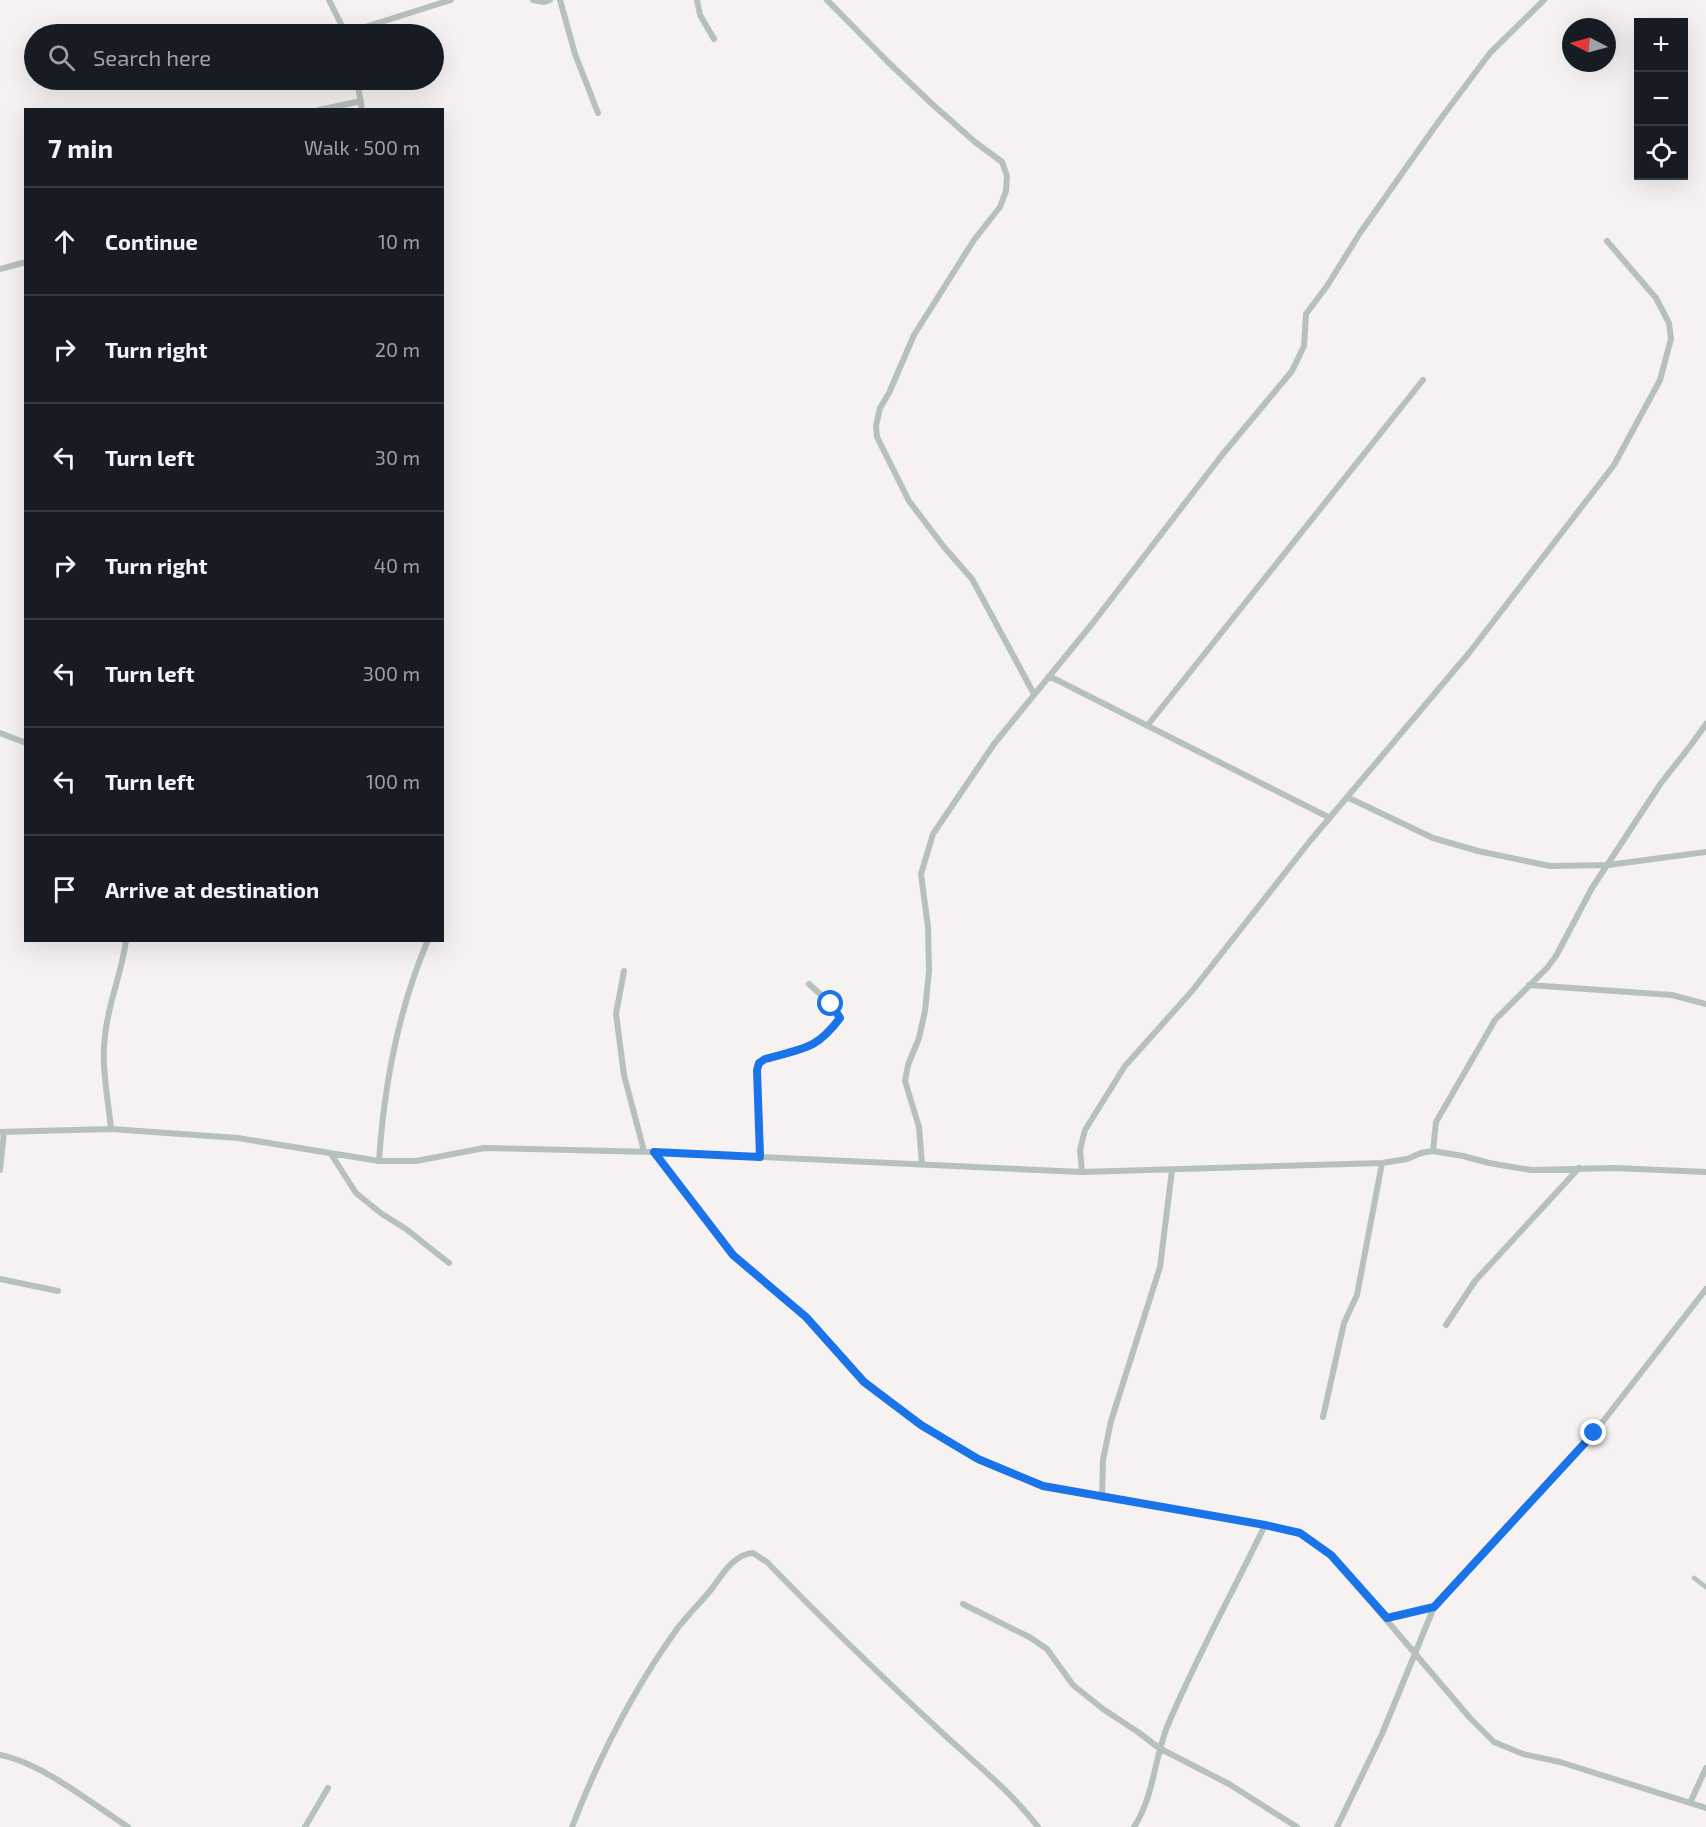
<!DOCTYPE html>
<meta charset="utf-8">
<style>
body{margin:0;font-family:"Exo 2",sans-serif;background:#242831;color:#f1f3f6}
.controls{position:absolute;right:18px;top:18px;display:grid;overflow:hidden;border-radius:0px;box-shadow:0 6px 24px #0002}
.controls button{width:54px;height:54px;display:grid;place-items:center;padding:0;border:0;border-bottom:2px solid #363941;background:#171b24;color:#f1f3f6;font:30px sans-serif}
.compass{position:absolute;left:1562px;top:18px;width:54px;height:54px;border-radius:50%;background:#171b24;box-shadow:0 6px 24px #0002;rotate:276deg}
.stop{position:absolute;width:18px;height:18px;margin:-14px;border:4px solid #1a73e8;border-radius:50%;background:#fff}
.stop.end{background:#1a73e8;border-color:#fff;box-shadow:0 2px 6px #0008}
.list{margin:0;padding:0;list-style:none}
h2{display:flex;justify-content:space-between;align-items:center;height:78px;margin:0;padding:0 24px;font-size:26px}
h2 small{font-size:20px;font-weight:400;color:#9ea1a6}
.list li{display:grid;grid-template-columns:39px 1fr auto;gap:18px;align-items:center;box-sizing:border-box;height:108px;padding:0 24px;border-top:2px solid #363941}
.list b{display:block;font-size:22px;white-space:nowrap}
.list em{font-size:20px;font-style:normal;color:#9ea1a6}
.icon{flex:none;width:33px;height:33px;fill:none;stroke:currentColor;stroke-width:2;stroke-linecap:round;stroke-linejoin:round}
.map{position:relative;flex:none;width:1706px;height:1827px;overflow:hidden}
.search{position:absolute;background:#171b24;box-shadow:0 6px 24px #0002;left:24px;top:24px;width:420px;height:66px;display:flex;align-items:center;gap:15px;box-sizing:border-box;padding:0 21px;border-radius:33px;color:#9ea1a6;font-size:22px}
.panel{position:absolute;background:#171b24;box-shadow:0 6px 24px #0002;left:24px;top:108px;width:420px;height:834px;border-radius:0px}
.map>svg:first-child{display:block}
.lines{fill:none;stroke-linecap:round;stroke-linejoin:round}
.service{stroke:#b6c0bc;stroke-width:4.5}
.minor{stroke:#b6c0bc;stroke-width:6}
.route{stroke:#1a73e8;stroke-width:8}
</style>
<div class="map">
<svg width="1706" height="1827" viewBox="0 0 1706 1827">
<rect width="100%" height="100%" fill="#f5f2f1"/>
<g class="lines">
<path class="service" d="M 1694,1578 L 1706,1587"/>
<path class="minor" d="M 329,0 L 346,34
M 533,0 L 544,2 L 550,0
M 560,0 L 575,54 L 598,113
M 697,0 L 700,15 L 714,39
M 827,0 L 888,62 L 931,103 L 975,142 L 1002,162 L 1007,176 L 1006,191 L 1000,207 L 974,240 L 914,335 L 889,393 L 880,408 L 876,426 L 877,437 L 909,501 L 944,547 L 972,579 L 1034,694
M 346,33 L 451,0
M 357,80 L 362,110
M 319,110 L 361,101
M 0,269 L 26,262
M 1049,676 L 1330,818
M 1147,726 L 1423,380
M 0,733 L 26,743
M 1347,797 L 1433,838 L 1478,851 L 1550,866 L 1608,865 L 1706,852
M 624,971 L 616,1014 L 624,1075 L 644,1151
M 1529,985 L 1672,995 L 1706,1004
M 111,1129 C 108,1098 101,1066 105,1036 C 108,1003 122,973 126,940
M 0,1132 L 111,1129 L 238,1138 L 379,1161 L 416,1161 L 484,1148 L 654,1152 L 1082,1172 L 1382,1163 L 1407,1159 L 1421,1153 L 1433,1151 L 1463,1156 L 1489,1163 L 1531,1170 L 1615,1168 L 1706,1172
M 1433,1151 L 1436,1122 L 1495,1020 L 1547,968 L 1556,956 L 1592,888 L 1661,783 L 1691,745 L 1706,724
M 654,1152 L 733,1255 L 806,1317 L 864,1382 L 921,1425 L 978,1459 L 1043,1486 L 1265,1525 L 1300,1533 L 1331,1555 L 1470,1718 L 1494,1742 L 1523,1754 L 1560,1762 L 1706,1808
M 331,1154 L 356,1193 L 382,1214 L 406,1229 L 449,1263
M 761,1157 L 757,1070 L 759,1063 L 765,1059 C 803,1049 815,1051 840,1018 L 831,1004 L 809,984
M 379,1161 C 384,1086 398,1010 428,940
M 922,1165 L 919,1127 L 905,1081 L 908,1065 L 919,1038 L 925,1011 L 929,971 L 928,927 L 921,874 L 933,834 L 994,744 L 1092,624 L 1222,455 L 1292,371 L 1304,346 L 1306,314 L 1327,286 L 1360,233 L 1439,121 L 1490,53 L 1544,0
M 0,1170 L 4,1132
M 1082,1172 L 1080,1150 L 1085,1130 L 1125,1066 L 1192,991 L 1310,841 L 1469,653 L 1614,465 L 1660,380 L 1671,339 L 1669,323 L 1656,298 L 1607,241
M 0,1279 L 58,1291
M 1446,1325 L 1475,1281 L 1579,1168
M 1323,1417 L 1344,1323 L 1357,1295 L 1382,1163
M 1102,1498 L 1103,1460 L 1111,1421 L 1160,1267 L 1172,1170
M 963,1604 L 1031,1638 L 1047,1649 L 1073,1685 L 1103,1709 L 1138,1732 L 1159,1748 L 1229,1784 L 1297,1827
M 1387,1618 L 1434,1607
M 0,1755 C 42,1763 91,1803 128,1827
M 1690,1803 L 1706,1768
M 305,1827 L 328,1788
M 572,1827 C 599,1757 633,1690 677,1629 C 687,1616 699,1604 710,1591 C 721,1577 733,1554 753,1553 L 767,1562 C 822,1619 879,1674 937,1728 C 971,1760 1010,1790 1038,1827
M 1134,1827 C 1154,1796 1154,1760 1167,1727 C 1196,1658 1233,1592 1265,1525
M 1337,1827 L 1382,1734 L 1434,1607 L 1594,1433 L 1706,1289"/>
</g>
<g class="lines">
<path class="route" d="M 831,1004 L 840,1018 C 815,1051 803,1048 765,1059 L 759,1063 L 757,1070 L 760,1157 L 654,1152 L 733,1255 L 806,1317 L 864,1382 L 921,1425 L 978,1459 L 1043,1486 L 1265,1525 L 1300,1533 L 1331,1555 L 1387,1618 L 1434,1607 L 1594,1433"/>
</g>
</svg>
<div class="controls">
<button>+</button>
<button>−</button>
<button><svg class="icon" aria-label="locate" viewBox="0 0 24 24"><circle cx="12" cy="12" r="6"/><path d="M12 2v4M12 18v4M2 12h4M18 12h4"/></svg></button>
</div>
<svg class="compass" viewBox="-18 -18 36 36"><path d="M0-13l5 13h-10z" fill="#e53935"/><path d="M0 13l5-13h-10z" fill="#9ea1a6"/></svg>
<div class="stop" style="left:831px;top:1004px"></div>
<div class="stop end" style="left:1594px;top:1433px"></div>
<div class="search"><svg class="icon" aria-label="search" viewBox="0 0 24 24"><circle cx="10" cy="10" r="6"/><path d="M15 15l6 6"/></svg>Search here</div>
<section class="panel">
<h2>7 min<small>Walk · 500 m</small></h2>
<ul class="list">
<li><svg class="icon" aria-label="ahead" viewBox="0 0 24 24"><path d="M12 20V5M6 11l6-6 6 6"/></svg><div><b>Continue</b></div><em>10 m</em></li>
<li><svg class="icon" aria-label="right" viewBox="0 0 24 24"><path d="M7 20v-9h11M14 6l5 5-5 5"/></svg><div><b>Turn right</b></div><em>20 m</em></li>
<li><svg class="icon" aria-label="left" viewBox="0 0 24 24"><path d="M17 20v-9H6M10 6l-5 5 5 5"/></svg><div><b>Turn left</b></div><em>30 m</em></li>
<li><svg class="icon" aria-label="right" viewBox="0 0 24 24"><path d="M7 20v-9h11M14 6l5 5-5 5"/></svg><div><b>Turn right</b></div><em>40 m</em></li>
<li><svg class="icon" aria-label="left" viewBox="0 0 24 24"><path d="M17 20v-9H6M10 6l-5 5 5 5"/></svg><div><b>Turn left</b></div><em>300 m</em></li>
<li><svg class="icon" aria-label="left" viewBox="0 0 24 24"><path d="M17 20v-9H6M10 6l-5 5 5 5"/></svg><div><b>Turn left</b></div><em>100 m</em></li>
<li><svg class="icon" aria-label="arrive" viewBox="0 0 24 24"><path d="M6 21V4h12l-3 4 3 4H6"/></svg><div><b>Arrive at destination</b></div></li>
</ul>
</section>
</div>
